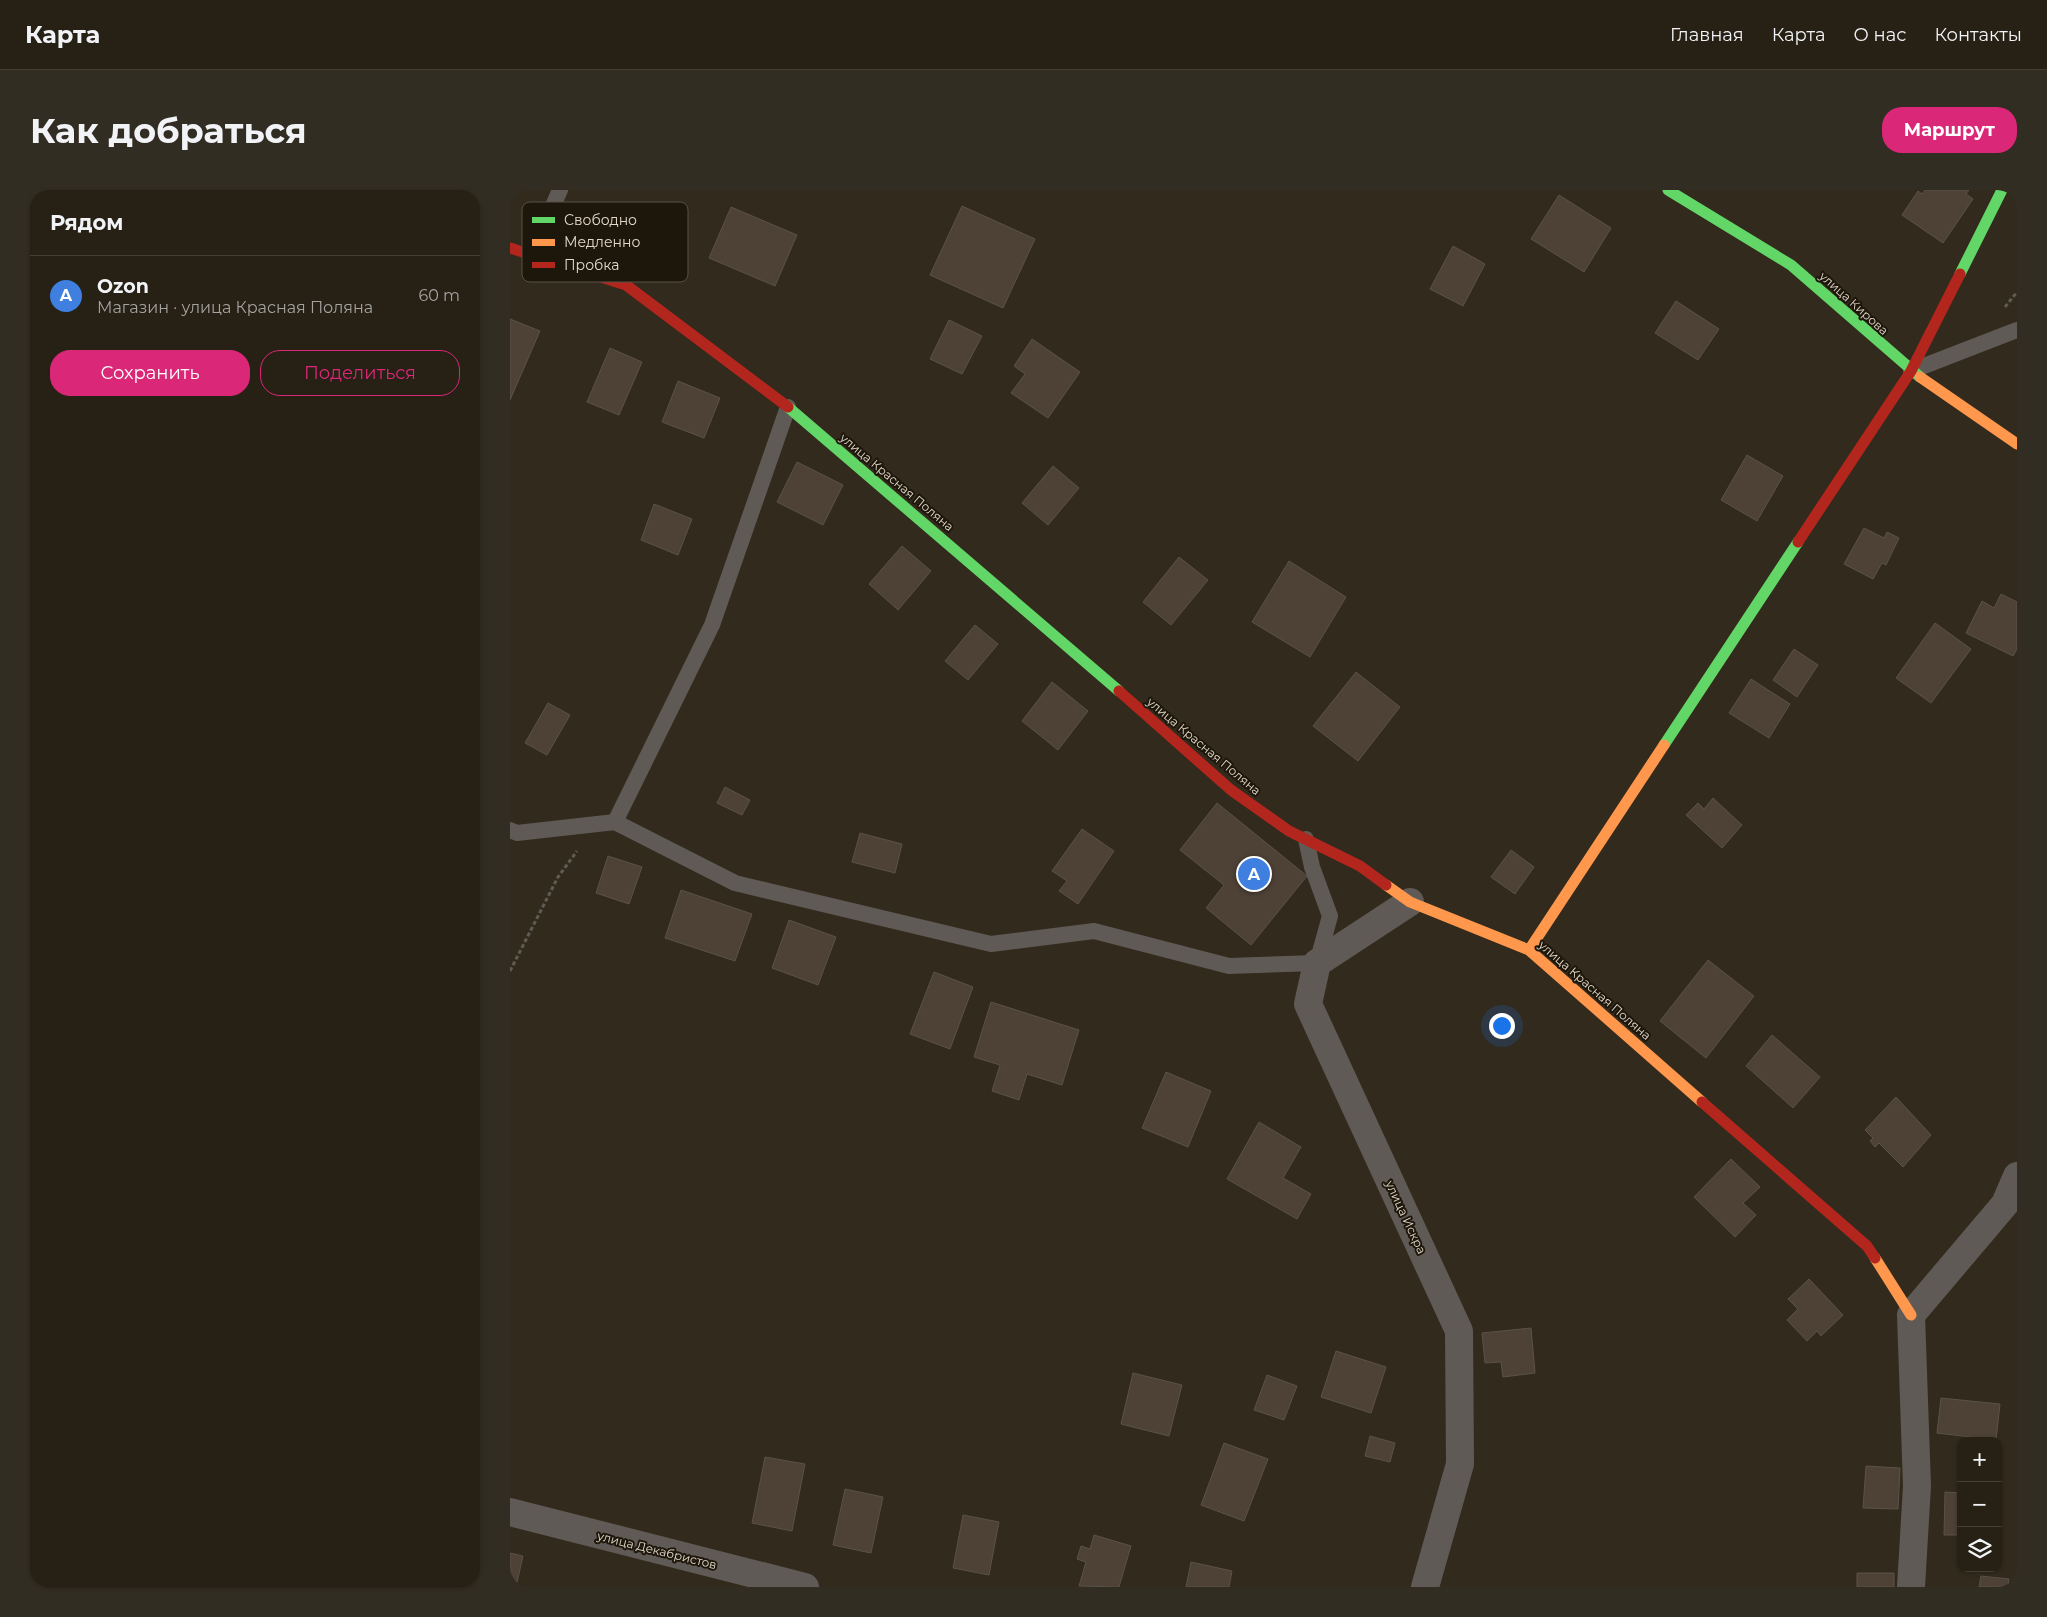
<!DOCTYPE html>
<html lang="ru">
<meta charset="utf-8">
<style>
body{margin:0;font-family:Montserrat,sans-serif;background:#322d22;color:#f1f3f6}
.controls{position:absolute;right:15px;bottom:15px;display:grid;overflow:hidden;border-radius:10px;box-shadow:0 1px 4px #0004}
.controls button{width:45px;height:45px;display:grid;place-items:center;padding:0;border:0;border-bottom:1px solid #423e34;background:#262015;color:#f1f3f6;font:25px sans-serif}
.you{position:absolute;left:991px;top:835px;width:18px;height:18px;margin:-12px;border:4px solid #fff;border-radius:50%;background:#1a73e8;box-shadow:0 0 0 8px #1a73e833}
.badge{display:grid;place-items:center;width:32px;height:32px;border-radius:50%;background:#db2777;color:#fff;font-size:16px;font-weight:700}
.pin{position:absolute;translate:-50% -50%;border:2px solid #fff;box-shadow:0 1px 5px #0006}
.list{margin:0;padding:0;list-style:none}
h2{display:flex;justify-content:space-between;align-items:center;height:65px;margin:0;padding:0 20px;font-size:21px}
h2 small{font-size:16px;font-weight:400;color:#a4a3a0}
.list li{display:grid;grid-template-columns:32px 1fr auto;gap:15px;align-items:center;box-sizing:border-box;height:80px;padding:0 20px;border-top:1px solid #423e34}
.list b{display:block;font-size:19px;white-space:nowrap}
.list p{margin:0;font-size:16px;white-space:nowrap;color:#a4a3a0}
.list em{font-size:16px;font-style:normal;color:#a4a3a0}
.actions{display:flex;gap:10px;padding:15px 20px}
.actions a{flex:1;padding:11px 0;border:1px solid #db2777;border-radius:20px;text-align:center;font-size:18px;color:#db2777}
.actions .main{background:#db2777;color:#fff}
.icon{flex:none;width:28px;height:28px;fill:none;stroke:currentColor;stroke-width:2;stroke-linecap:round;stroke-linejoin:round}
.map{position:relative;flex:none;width:1507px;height:1397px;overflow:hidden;border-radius:20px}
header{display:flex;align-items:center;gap:30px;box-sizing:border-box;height:70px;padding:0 25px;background:#262015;border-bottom:1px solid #423e34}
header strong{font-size:24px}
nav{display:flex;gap:28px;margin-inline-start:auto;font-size:18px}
.intro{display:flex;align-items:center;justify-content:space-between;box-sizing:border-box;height:120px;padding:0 30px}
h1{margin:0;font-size:35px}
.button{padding:12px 22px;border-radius:20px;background:#db2777;color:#fff;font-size:18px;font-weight:700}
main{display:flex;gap:30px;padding:0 30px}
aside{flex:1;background:#262015;border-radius:20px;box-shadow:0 1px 4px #0004}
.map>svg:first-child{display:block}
.building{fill:#4e4236;stroke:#5b5249}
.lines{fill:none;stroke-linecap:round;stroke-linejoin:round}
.path{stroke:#605b55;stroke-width:3;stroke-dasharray:4 2.5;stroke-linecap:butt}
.lane{stroke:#5f5a56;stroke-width:16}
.street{stroke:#5f5a56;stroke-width:28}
.fast{stroke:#63d668;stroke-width:11}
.slow{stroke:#ff974d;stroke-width:11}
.jam{stroke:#b3261e;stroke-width:11}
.labels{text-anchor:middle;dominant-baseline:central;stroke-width:4;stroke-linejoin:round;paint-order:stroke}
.street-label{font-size:12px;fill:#e3d8ca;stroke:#1d160b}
.key{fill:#1d160b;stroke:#585044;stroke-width:1}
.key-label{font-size:14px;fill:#e3d8ca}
</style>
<header>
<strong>Карта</strong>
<nav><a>Главная</a><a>Карта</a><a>О нас</a><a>Контакты</a></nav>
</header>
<div class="intro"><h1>Как добраться</h1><a class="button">Маршрут</a></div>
<main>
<aside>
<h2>Рядом<small></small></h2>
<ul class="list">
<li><span class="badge" style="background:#3f7fe0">A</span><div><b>Ozon</b><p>Магазин · улица Красная Поляна</p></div><em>60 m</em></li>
</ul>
<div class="actions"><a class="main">Сохранить</a><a>Поделиться</a></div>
</aside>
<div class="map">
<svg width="1507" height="1397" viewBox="0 0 1507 1397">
<rect width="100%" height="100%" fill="#322a1c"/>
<path class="building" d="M 1415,0 L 1459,0 L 1456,4 L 1463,9 L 1433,53 L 1392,25 L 1408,1 L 1412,4 Z
M 1049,5 L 1101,38 L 1074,82 L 1021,49 Z
M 452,16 L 525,49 L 493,118 L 420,85 Z
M 221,17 L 287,45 L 265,96 L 199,68 Z
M 943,56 L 975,74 L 953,116 L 920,99 Z
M 1166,111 L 1209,139 L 1188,170 L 1145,143 Z
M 0,129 L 30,141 L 0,210 Z
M 439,130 L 472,146 L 452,184 L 420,169 Z
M 522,149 L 570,182 L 538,228 L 501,203 L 515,184 L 504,176 Z
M 100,158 L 132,172 L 109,225 L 77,212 Z
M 168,191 L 210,208 L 194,248 L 152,232 Z
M 1237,265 L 1273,286 L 1247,331 L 1211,310 Z
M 287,272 L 333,295 L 313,335 L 267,312 Z
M 543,276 L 569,298 L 538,335 L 512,313 Z
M 144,314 L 182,329 L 168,365 L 131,350 Z
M 1354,338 L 1374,348 L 1377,342 L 1389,348 L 1376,375 L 1372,373 L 1363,389 L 1334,374 Z
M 392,356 L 421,381 L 388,420 L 359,394 Z
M 669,367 L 698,390 L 661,435 L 633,412 Z
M 779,371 L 836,407 L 800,467 L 742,432 Z
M 1491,404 L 1507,412 L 1507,459 L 1503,466 L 1456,443 L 1472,411 L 1484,418 Z
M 1425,433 L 1461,459 L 1421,513 L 1386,488 Z
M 465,435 L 488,454 L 458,490 L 435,471 Z
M 1284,459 L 1308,475 L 1287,507 L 1263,490 Z
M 846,482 L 890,517 L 848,571 L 803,536 Z
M 1241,489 L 1280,514 L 1259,548 L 1219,523 Z
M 542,492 L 578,521 L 548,560 L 512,531 Z
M 38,513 L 60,525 L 37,565 L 15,553 Z
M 215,597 L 240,610 L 232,625 L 207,613 Z
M 1203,608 L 1232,635 L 1212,658 L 1176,625 L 1188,613 L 1194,619 Z
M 707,613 L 797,686 L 741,755 L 696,718 L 714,695 L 670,660 Z
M 572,639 L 604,661 L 568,714 L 549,701 L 557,691 L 542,681 Z
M 350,643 L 392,654 L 385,683 L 342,672 Z
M 1001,660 L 1024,677 L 1005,704 L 981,687 Z
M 98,666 L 132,677 L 119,714 L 86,703 Z
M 171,700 L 242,724 L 225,771 L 155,748 Z
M 279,730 L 326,747 L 308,795 L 262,778 Z
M 1198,770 L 1244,806 L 1196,868 L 1150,831 Z
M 424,782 L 463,797 L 440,859 L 400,844 Z
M 481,812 L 569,840 L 552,895 L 517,884 L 509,910 L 482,901 L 490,875 L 464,867 Z
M 1262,845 L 1310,887 L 1283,918 L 1236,876 Z
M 656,882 L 701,901 L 678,957 L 632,938 Z
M 1386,907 L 1421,945 L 1393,977 L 1369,953 L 1365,957 L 1360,951 L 1363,948 L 1355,940 Z
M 749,932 L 791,957 L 773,988 L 801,1004 L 787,1029 L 717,989 Z
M 1221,969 L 1250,997 L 1233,1013 L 1246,1025 L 1225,1047 L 1184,1007 Z
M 1299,1089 L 1333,1125 L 1311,1146 L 1307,1141 L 1297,1151 L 1277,1130 L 1288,1119 L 1278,1109 Z
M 1021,1138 L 1025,1183 L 993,1187 L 991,1172 L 975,1173 L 972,1143 Z
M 826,1161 L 876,1177 L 861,1223 L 811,1207 Z
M 623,1183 L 672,1195 L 659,1246 L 611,1234 Z
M 757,1185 L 787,1196 L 774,1230 L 744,1220 Z
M 1431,1208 L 1490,1214 L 1486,1250 L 1427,1243 Z
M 860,1246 L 885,1253 L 880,1272 L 855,1266 Z
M 714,1253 L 758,1269 L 734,1331 L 691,1315 Z
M 255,1267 L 295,1274 L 282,1341 L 242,1333 Z
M 1356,1276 L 1390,1278 L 1388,1319 L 1353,1318 Z
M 335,1299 L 373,1307 L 361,1363 L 323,1355 Z
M 1435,1302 L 1451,1303 L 1451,1345 L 1434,1345 Z
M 1488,1304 L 1491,1304 L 1490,1346 L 1488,1346 Z
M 453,1325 L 489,1332 L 479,1385 L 443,1378 Z
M 584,1345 L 621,1356 L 609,1397 L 569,1396 L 576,1372 L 567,1369 L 571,1356 L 580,1359 Z
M 0,1363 L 13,1366 L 6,1397 L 0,1397 Z
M 681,1372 L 722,1381 L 719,1397 L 676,1397 Z
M 1347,1383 L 1384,1383 L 1384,1397 L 1347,1397 Z
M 1471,1386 L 1499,1389 L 1498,1397 L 1469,1397 Z"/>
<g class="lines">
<path class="path" d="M 1495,117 L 1507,102
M 0,781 L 48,687 L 67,661"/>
<path class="lane" d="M 21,65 L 50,0
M 1401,181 L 1507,140
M 105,632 L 202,435 L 278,217
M 0,640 L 7,643 L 105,632 L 225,693 L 481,754 L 584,741 L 719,776 L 807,773 L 820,726 L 802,677 L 796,649"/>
<path class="street" d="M 900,712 L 807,773 L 798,814 L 949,1141 L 950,1274 L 915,1397
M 0,1322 L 295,1397
M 1401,1397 L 1407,1296 L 1401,1125 L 1495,1014 L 1507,986"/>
<path class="fast" d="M 1158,0 L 1281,75 L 1410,187
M 1450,84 L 1492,0
M 278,217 L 609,501
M 1154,555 L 1288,352"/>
<path class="slow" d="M 1410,187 L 1507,254
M 876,695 L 900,712 L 1019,760 L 1192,912
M 1019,760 L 1154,555
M 1365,1068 L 1401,1125"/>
<path class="jam" d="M 0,58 L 116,95 L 278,217
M 1288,352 L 1401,181 L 1450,84
M 609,501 L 721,600 L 779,641 L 850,676 L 876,695
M 1192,912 L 1357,1056 L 1365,1068"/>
</g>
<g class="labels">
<g class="street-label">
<text transform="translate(1344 113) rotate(42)">улица Кирова</text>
<text transform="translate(387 292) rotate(40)">улица Красная Поляна</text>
<text transform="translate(694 556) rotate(40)">улица Красная Поляна</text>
<text transform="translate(1085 800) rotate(41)">улица Красная Поляна</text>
<text transform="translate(896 1027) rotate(65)">улица Искра</text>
<text transform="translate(147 1360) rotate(14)">улица Декабристов</text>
</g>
</g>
<rect x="12" y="12" width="166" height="80" rx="8" class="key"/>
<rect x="22" y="27" width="23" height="6" fill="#63d668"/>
<rect x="22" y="49" width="23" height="7" fill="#ff974d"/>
<rect x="22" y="72" width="23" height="6" fill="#b3261e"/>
<g class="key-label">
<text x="54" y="35">Свободно</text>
<text x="54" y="57">Медленно</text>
<text x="54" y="80">Пробка</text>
</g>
</svg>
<div class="controls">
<button>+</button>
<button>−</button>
<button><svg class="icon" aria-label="layers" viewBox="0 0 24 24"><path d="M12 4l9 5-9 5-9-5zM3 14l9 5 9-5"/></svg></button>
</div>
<div class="you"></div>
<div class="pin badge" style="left:744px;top:684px;background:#3f7fe0">A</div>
</div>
</main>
